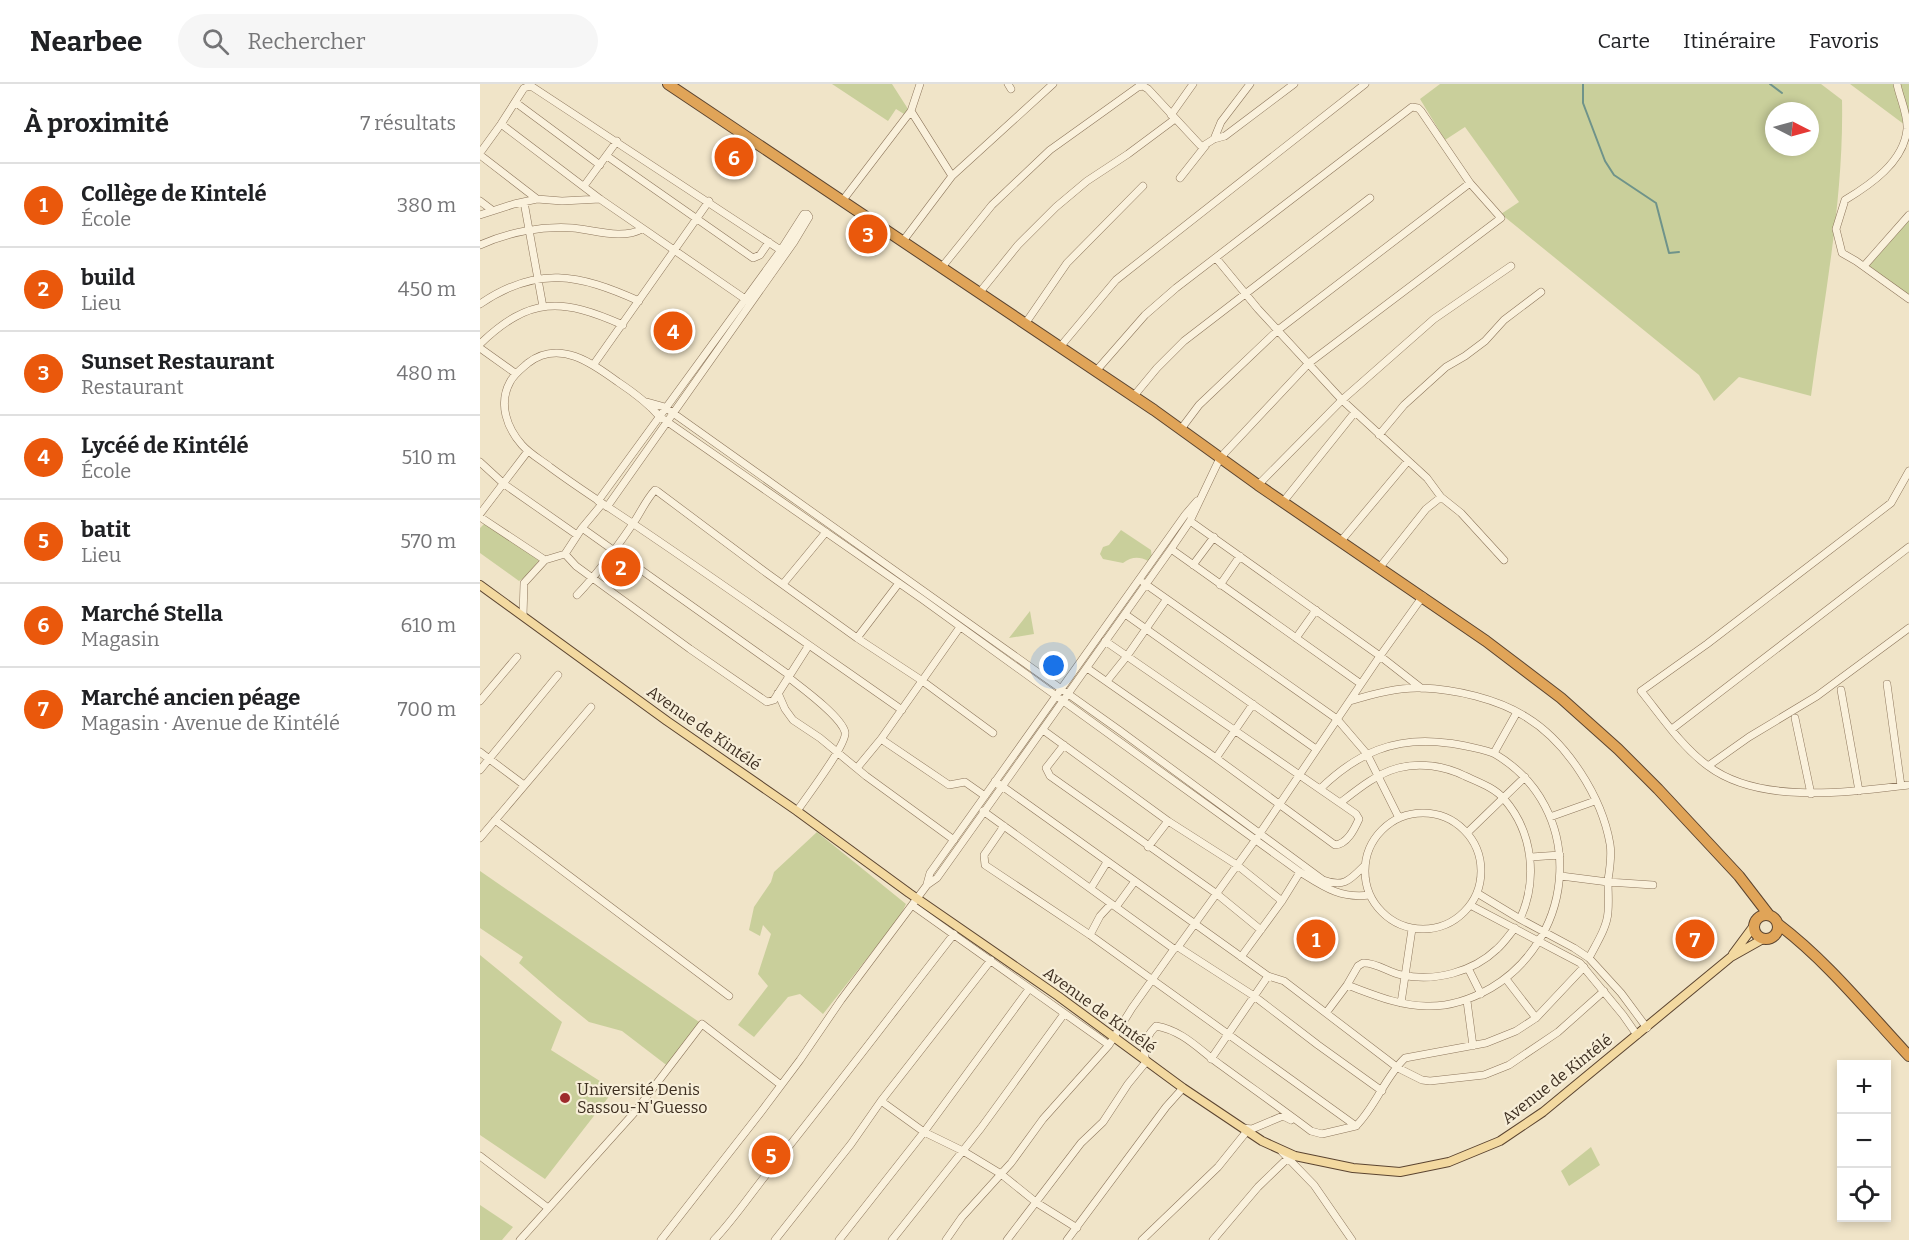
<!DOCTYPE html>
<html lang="fr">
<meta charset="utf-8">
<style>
body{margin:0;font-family:Bitter,serif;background:#f6f6f6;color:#202124}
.controls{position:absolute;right:18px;bottom:18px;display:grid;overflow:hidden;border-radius:0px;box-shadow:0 3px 9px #0003}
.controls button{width:54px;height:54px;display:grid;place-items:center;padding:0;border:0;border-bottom:2px solid #e0e0e0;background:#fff;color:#202124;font:30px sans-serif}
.compass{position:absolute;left:1285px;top:18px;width:54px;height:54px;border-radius:50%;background:#fff;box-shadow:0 3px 9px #0003;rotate:96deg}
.you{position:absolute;left:574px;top:582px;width:21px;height:21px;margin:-15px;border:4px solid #fff;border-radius:50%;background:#1a73e8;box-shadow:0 0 0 9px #1a73e833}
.badge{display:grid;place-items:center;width:39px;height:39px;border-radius:50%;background:#ea580c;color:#fff;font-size:20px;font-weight:700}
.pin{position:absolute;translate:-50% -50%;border:3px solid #fff;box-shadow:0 2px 6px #0006}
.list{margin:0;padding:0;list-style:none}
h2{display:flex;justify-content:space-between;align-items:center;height:78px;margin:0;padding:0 24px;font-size:26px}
h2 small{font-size:20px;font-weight:400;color:#757577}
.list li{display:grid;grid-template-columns:39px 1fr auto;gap:18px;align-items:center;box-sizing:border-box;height:84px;padding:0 24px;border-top:2px solid #e0e0e0}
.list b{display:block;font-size:22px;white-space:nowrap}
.list p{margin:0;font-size:20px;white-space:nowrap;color:#757577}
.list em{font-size:20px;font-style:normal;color:#757577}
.icon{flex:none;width:33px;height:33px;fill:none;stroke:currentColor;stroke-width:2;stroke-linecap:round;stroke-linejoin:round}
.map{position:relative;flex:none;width:1429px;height:1156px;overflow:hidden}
header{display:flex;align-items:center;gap:36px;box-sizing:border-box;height:84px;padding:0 30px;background:#fff;border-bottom:2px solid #e0e0e0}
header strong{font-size:28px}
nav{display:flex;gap:33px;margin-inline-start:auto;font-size:21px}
.search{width:420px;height:54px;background:#f6f6f6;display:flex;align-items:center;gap:15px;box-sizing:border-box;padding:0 21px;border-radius:33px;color:#757577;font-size:22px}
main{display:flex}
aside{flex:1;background:#fff}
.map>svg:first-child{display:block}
.green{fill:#c9cf9b;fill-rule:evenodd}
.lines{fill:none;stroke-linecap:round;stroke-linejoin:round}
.stream{stroke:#6f938a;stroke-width:2}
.minor-casing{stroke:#8d765c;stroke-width:8}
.major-casing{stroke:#5b4430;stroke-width:10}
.highway-casing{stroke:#5b4430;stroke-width:12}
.minor{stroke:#faf1dc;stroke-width:7}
.major{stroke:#f3d9a0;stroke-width:8}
.highway{stroke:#e0a458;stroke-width:10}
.poi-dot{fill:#9e2a2b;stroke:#f7eed8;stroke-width:2}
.labels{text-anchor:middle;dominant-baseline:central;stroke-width:4.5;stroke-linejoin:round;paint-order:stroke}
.street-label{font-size:16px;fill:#3d2e20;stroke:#f7eed8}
.poi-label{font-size:16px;fill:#3d2e20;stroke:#f7eed8;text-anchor:start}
</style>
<header>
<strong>Nearbee</strong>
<div class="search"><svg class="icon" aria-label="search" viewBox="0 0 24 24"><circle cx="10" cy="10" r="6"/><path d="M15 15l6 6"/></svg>Rechercher</div>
<nav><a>Carte</a><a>Itinéraire</a><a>Favoris</a></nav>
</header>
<main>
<aside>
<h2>À proximité<small>7 résultats</small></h2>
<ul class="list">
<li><span class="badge">1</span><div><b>Collège de Kintelé</b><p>École</p></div><em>380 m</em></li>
<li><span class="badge">2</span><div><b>build</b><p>Lieu</p></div><em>450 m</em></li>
<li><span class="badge">3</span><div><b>Sunset Restaurant</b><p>Restaurant</p></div><em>480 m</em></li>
<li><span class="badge">4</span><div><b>Lycéé de Kintélé</b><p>École</p></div><em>510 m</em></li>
<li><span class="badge">5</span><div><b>batit</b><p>Lieu</p></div><em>570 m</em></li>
<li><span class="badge">6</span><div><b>Marché Stella</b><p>Magasin</p></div><em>610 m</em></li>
<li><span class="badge">7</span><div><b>Marché ancien péage</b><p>Magasin · Avenue de Kintélé</p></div><em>700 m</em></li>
</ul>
</aside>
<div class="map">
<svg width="1429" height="1156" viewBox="0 0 1429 1156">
<rect width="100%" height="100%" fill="#f0e4c8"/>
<path class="green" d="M 352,0 L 412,0 L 428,25 L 424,30 L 416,25 L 408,37 Z
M 960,0 L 1341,0 L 1362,16 C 1364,115 1344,214 1331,312 L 1259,293 L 1234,317 L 1219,291 L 1021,130 L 1039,118 L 985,43 L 965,56 L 940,15 ZM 1294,27 L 1330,27 L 1330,63 L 1294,63 Z
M 1370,0 L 1429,0 L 1429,44 Z
M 1429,135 L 1429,211 L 1389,182 Z
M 5,439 L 59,476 L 47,492 L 39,497 L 0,469 L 0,444 Z
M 641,446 L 671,466 L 672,475 L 668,477 C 659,472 651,473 643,479 L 623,475 L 620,470 L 623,463 L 629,461 Z
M 550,527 L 554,550 L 529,554 Z
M 337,748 L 426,820 L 419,834 L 343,930 L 320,910 L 308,913 L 274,953 L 258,941 L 288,902 L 278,890 L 291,850 L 283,841 L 280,852 L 269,846 L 274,823 L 291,798 L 294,788 Z
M 0,787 L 222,940 L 189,983 L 142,947 L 109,938 L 78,913 L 39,879 L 43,873 L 0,844 Z
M 0,871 L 82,938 L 71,966 L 134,1006 L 65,1095 L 0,1051 Z
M 1111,1063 L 1120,1081 L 1089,1102 L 1081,1087 Z
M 0,1121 L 33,1143 L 22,1156 L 0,1156 Z"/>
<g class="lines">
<path class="stream" d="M 1103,0 L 1103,19 L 1125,77 L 1134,91 L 1176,119 L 1189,169 L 1199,168
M 1290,0 L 1302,9"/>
<g class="minor-casing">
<path id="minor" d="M 528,0 L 531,5
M 1417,0 C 1420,15 1428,30 1427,45 C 1424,78 1390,101 1365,116 L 1356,145 L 1362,169 L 1376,177 L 1429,215
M 35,18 L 120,81
M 431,27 L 472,92
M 691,31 L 713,0
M 21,40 L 120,115 L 268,217
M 734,55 L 741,38 L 770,0
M 0,69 L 21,40 L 44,4 L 51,2 L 305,169
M 0,71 L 57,115
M 127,72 L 273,174 L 280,171 L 289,158
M 700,94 L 726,61
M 104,102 L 137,57
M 363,116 L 431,27 L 440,0
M 0,117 L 12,126
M 44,118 L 63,223
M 0,131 L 34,120 L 57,115 L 82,117 L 120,115
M 423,157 L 472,92 L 573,0
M 0,161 C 28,148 62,142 93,144 C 115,146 142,156 162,145
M 736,174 L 778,225 L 862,316 L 947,394 L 961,413 L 981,429 L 1024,476
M 1384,182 L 1429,131
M 462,183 L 512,121 L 570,66 L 658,3 L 663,2 L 668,5 L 720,61 L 723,62 L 734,55 L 745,52 L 814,0
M 500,208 L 538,161 L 576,123 L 607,97 L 648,70 L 695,35
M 0,220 C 57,181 99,190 159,217
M 545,240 L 587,179 L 663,102
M 0,260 C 50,212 82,214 143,241
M 580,263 L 636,196 L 885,0
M 0,264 L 35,289
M 114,280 L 229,117
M 653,313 L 677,284 L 704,257 L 890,114
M 167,318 L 185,323 L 193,329 L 639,646 L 843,796 C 864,804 870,796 885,781
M 701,345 L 719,321 L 798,246 L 990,99
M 899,351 L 924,321 L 966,283 L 985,272 L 1005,257 L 1024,236 L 1061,208
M 0,378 L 24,400 L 97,451
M 1429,387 L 1411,419 L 1227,560 L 1161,607 C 1182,633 1201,662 1228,682 C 1280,721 1369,708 1429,701
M 778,401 L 862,316 L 954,235 L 1031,182
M 118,417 L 301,166 L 324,130 L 327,130 L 329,133 L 314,158 L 127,423
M 803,418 L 875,328
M 0,430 L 48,367
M 0,433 L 65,476
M 710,437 L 900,572 L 941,604
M 102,444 L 309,591
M 861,457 L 928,377
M 691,465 L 881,600
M 85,470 L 96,482 L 210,565 L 287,618 L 294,616 L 329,561
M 713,481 L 734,453
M 900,483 L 946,425 L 961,413
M 664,499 L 857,635 L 887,670 L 919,734
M 303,500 L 346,448
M 740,501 L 760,472
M 97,511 C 117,490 135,466 152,441 C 160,430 165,417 175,406 L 177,407 L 288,490 L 377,554 L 441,596 L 513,649
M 645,530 L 836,665
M 43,532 L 44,499 L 65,476 L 85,470 L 102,444 L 122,420
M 377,554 L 419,499
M 816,554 L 836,526
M 607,584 L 736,674 L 855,761 C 867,760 874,746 879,735 L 876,730 L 625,557
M 308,593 C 322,604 361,632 365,648 C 368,659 325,715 317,727
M 627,597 L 647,572 L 686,516
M 1407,600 L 1421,702
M 1361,606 L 1379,707
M 298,609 L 305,625 L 313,636 L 340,654 L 386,692 L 474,756
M 0,617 L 37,573
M 870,617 C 892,610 917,603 941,604 C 975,605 1018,615 1046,633 C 1087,658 1122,713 1130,760 C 1132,772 1130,784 1128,796 C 1128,807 1129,817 1128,828 C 1127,844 1116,860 1109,874
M 422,626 C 336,566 251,506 164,447 C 133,426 101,406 70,383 C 61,376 50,370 42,361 C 27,344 18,320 30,298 C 34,290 41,285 48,279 C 79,255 112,279 138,298 C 153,308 167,318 179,332 L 442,515 L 820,788 C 844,803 860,815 890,811
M 1315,634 L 1331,710
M 1192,645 L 1429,463
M 563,646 L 688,737 L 757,781 L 802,817
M 401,655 L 469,701 L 485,698 L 505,712
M 584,661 L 566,684 L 570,692 L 737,810 L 781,846
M 0,668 L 44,701
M 1014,669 L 1037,628
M 736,674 L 773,620
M 1228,682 L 1269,653 L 1337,612 L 1429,544
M 377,684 L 401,655 L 480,543
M 0,686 L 78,591
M 515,697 L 788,892 L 804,897 L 918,984 L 942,996 L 950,997 L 1004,991 L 1029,981 L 1078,948 L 1124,907
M 840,705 C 877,669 915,652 967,659 C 977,660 1008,666 1015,670 C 1106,724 1098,852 1011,904 C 990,916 970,923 946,922 C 919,922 892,910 867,901
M 860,719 C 878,705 896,690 918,684 C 940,678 965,682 985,692 C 998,698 1015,704 1024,715 C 1053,748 1058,796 1040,835
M 503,727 L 694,865
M885 787a58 58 0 1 1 116 0a58 58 0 1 1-116 0Z
M 1070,733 L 1115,717
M 15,736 L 249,912
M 524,742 L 504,771 L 505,781 L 610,851 L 876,1042 C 896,1022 905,993 925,974 L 1006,959 L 1036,947 L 1056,934 L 1104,883
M 987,749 L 1045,693
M 0,754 L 111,623
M 668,763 L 688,737
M 1051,773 L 1080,771
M 1081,792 L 1128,798 L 1173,801
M 447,800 L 450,789 L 705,431 L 717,417
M 611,804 L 627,778
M 997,809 L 1040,835 L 1094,864 L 1109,874 L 1141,909 L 1167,944
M 432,821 L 629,961
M 990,821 L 1100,879 L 1143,931 L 1157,951
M 636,823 L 655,797
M 610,851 L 620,832 L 631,820
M 698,863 L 774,912 L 838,961 L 902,1007
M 761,873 L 802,817 L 820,788
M 988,884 L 1001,910
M 1026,895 L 1056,934
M 987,917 L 993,962
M 921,919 L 932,845
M 846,929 L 867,901 L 878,882 L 883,879 C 896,878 909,889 922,891 C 955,898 993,888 1017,865 C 1024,859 1029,851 1035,844
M 731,975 L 788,892
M 401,1017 L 444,1048 L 483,1067 L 521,1090 L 557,1119 L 597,1144
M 763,1044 L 772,1045 L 803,1032 L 811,1036
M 802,1068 L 834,1101 L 872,1156
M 0,1072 L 68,1124
M 40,1156 L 154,1029 L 222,940 L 301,1001
M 181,1156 L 281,1028 L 320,976 L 361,916 L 447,801 L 457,794 L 691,465 L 710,437 L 740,374 L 829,279 L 1021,134 L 990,99 L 941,27 L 938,24 L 932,23 L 696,204 L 665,231 L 616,287
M 234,1156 C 256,1133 273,1106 294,1081 C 355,1005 414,927 474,850
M 295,1156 L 371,1060 L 401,1017 L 511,876
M 359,1156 L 444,1048 L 549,905
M 412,1156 L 501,1044 L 584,930
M 466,1156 L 482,1133 L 531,1079 L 563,1035 L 629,961 L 652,924 L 694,865 L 698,863 L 776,755 L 900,572 L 943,512
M 527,1156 L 601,1059 L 623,1038 L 648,1000 L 666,978 C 662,964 666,952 676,942 C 704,947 719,966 742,982 C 772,1004 802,1025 831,1047 L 842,1050 L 876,1042
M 587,1156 L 686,1023 L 703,1004
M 662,1156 L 738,1083 L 767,1047
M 733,1156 L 778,1103 L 808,1074"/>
</g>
<g class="major-casing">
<path id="major" d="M 0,501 L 187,637 L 317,727 L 429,809 L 578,912 L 703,1004 L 782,1057 L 815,1072 L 873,1084 L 920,1088 L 969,1078 L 1020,1057 L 1063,1028 L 1251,873 L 1283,855
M 1253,870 L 1273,843"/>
</g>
<g class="highway-casing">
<path id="highway" d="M 188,0 L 674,326 L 778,401 L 1006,557 L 1081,614 L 1138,665 L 1178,705 L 1259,792 L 1289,831
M1274 843a12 12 0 1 1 24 0a12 12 0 1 1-24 0Z
M 1298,840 C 1348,878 1386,926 1429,972"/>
</g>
<use href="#minor" class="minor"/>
<use href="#major" class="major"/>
<use href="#highway" class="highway"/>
</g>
<circle class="poi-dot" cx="85" cy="1014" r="6"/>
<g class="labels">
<g class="street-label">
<text transform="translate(224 644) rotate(35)">Avenue de Kintélé</text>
<text transform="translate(620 926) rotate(36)">Avenue de Kintélé</text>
<text transform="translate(1077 995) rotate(-38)">Avenue de Kintélé</text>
</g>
<g class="poi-label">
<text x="97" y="1005">Université Denis<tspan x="97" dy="18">Sassou-N'Guesso</tspan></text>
</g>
</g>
</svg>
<div class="controls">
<button>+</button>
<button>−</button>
<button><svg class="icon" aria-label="locate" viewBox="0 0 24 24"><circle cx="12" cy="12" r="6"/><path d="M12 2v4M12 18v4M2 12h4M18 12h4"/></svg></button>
</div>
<svg class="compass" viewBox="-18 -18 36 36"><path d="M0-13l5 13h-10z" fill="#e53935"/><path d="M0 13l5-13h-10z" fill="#757577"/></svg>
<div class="you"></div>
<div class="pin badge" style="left:836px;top:855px">1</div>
<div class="pin badge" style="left:141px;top:483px">2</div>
<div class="pin badge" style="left:388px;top:150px">3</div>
<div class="pin badge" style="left:193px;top:247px">4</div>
<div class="pin badge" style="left:291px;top:1071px">5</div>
<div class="pin badge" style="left:254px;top:73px">6</div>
<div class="pin badge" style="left:1215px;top:855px">7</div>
</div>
</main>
